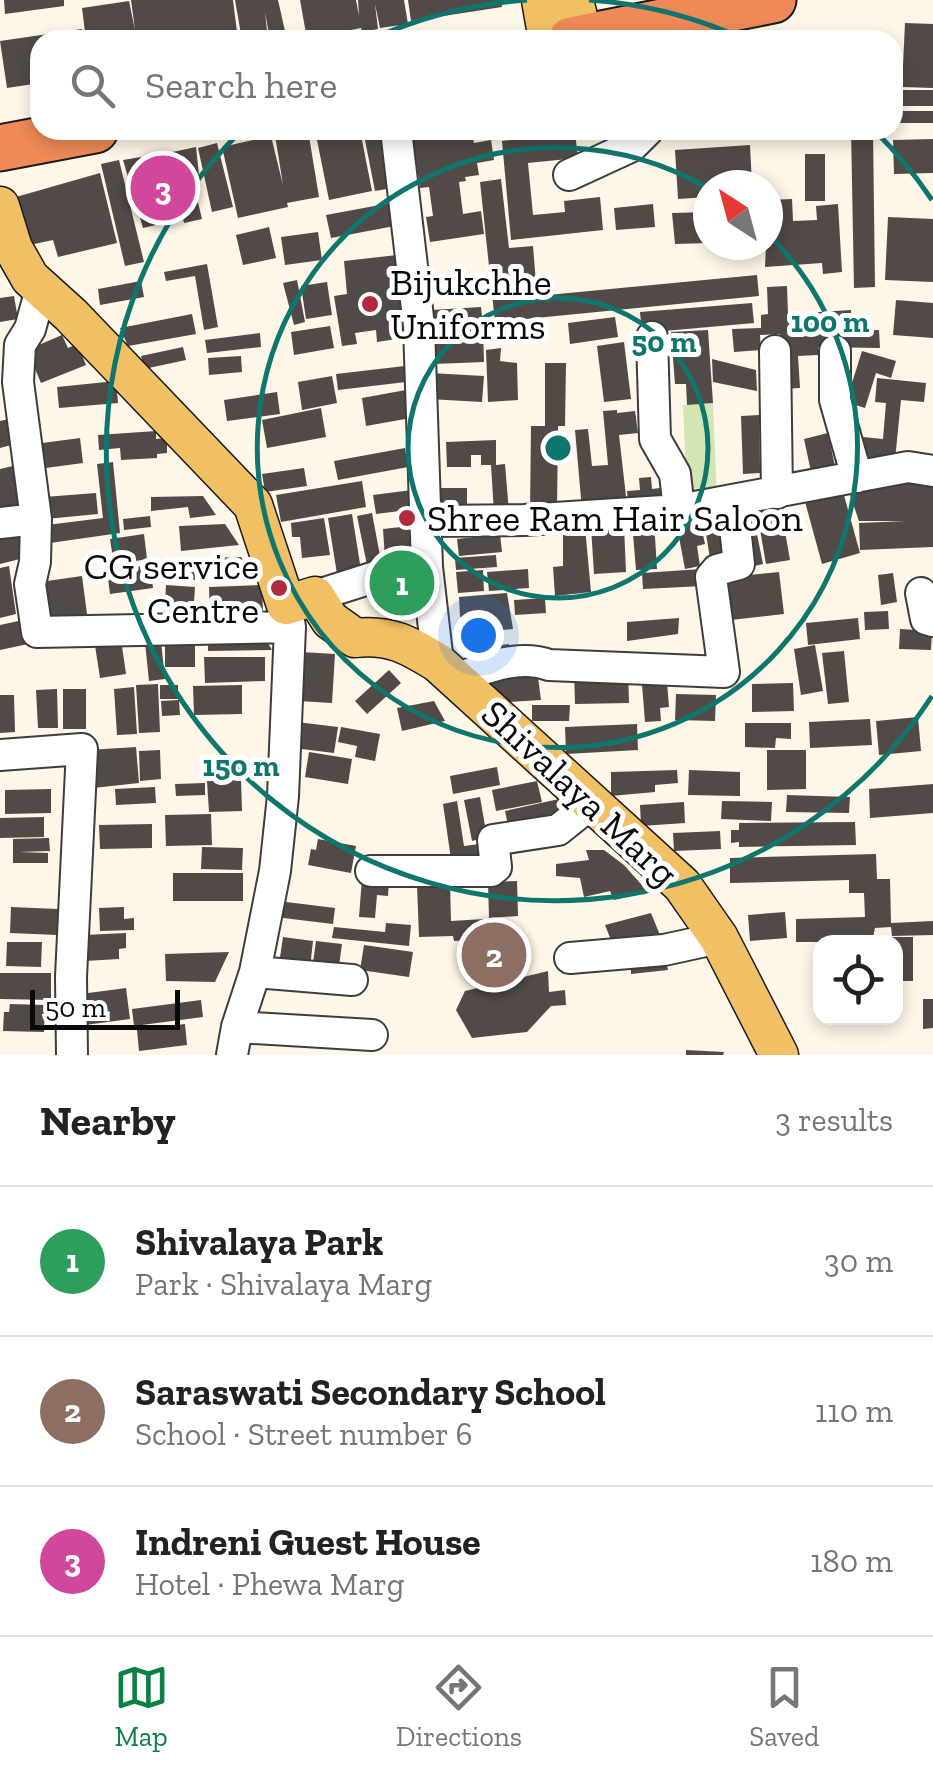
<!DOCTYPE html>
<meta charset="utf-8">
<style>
body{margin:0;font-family:"Zilla Slab",serif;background:#f6f6f6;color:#222}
.controls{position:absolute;right:30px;bottom:30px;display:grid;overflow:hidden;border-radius:20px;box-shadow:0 5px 15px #0003}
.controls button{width:90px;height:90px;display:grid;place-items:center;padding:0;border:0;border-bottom:2px solid #e0e0e0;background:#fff;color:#222;font:50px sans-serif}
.compass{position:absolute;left:693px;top:170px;width:90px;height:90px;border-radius:50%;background:#fff;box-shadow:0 5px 15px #0003;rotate:324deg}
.scale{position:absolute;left:30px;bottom:25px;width:150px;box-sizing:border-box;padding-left:10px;border:5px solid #0a0a0a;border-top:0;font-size:28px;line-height:35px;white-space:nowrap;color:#0a0a0a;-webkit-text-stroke:8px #fff;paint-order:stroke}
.you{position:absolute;left:478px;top:635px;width:35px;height:35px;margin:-25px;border:8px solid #fff;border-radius:50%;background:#1a73e8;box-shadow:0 0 0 15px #1a73e833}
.badge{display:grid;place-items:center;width:65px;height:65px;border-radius:50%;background:#0b8043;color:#fff;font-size:32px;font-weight:700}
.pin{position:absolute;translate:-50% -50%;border:5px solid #fff;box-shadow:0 2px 10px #0006}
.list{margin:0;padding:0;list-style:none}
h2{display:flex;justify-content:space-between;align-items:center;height:130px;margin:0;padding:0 40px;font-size:42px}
h2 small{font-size:32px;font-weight:400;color:#767676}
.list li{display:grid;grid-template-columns:65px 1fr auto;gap:30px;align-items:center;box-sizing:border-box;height:150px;padding:0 40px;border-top:2px solid #e0e0e0}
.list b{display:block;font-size:38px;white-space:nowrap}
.list p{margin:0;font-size:32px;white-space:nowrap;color:#767676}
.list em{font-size:32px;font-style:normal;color:#767676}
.icon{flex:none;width:55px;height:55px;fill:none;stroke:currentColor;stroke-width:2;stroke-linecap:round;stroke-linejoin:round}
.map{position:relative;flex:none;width:933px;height:1055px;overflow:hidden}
.search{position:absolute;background:#fff;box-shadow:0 5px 15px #0003;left:30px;right:30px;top:30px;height:110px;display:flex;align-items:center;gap:25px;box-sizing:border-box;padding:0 35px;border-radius:30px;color:#767676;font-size:38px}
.sheet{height:580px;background:#fff}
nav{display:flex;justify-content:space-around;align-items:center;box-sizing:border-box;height:140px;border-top:2px solid #e0e0e0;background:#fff;font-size:28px;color:#767676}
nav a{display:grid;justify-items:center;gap:5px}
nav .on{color:#0b8043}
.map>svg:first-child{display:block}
.green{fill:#d3e5b4}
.building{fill:#524a47}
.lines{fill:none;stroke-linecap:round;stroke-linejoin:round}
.minor-casing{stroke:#3d3d3d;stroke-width:34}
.major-casing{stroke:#1b1b1b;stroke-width:41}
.highway-casing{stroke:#1b1b1b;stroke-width:49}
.minor{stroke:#fff;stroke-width:30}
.major{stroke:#f1bf64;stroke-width:38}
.highway{stroke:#ed8a57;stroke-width:45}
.ring{fill:none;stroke:#0f766e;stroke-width:5}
.poi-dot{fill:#b12a40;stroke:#fff;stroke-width:4}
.labels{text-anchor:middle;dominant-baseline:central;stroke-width:10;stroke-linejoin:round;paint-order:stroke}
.poi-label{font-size:38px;fill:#0a0a0a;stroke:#fff;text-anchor:start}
.street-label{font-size:38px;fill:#0a0a0a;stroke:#fff}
.centre{fill:#0f766e;stroke:#fff;stroke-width:5}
.ring-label{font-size:30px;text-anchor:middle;font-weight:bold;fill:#0f766e;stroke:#fff;stroke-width:10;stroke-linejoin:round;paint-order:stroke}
</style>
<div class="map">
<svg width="933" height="1055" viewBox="0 0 933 1055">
<rect width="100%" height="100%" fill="#fef7e7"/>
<path class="green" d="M 713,403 L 717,496 L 687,499 L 683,405 Z"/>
<path class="building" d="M 4,0 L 64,0 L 64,6 L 5,14 Z
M 131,0 L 233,0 L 238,40 L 86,40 L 82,8 L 129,1 L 135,30 Z
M 235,0 L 278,0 L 287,40 L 270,40 L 265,12 L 268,40 L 242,40 Z
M 300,0 L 356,0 L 359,16 L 358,0 L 404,0 L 408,24 L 380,28 L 375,4 L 378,29 L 362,32 L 361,28 L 307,39 Z
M 408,0 L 501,0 L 502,7 L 411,21 Z
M 905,23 L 933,24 L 933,88 L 902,87 Z
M 82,29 L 83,40 L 40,40 L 40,83 L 7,88 L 0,41 Z
M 896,90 L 933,90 L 933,106 L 896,106 Z
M 899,111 L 933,111 L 933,123 L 899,123 Z
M 308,130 L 319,197 L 287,203 L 288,207 L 238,218 L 222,147 L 271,136 L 283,185 L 275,135 Z
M 315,130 L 360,130 L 372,191 L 329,200 Z
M 363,130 L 389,130 L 399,187 L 375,191 Z
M 412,130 L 510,130 L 473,139 L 474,143 L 491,140 L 494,160 L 477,163 L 479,175 L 465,177 L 466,181 L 459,182 L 463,214 L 481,211 L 484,234 L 430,242 L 426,217 L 433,216 L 429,187 L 420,188 Z
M 851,130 L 873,130 L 875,287 L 854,288 Z
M 575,133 L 578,158 L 528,163 L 533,215 L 565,212 L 564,201 L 600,197 L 603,230 L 511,240 L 502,141 Z
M 933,139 L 933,173 L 894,174 L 893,140 Z
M 217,143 L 233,207 L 212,212 L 198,148 Z
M 750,145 L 752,185 L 708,185 L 708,197 L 678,199 L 675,150 Z
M 196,147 L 200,184 L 194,186 L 202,219 L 184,223 L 168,153 Z
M 165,153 L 181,219 L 143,228 L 123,160 Z
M 805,154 L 825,154 L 825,201 L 805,201 Z
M 119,160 L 144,262 L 125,266 L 101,164 Z
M 100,173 L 117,243 L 58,257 L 53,240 L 25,246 L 16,197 Z
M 501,179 L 509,248 L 533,246 L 537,296 L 757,275 L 759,296 L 495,322 L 480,182 Z
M 792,199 L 793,221 L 817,220 L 816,206 L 838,204 L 842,272 L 823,274 L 822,263 L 765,267 L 768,200 Z
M 396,202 L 400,225 L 331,238 L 326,215 Z
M 653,204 L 655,227 L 616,230 L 614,208 Z
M 708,212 L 708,243 L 675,244 L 672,213 Z
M 888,217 L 933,219 L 933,282 L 885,280 Z
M 269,227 L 276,258 L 243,265 L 236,235 Z
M 318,232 L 322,260 L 285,265 L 281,237 Z
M 397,255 L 410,337 L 377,342 L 376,330 L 355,333 L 357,344 L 342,346 L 334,296 L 347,294 L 344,261 Z
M 207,264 L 218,327 L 204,330 L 195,276 L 166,281 L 164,272 Z
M 297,280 L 305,322 L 294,325 L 283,283 Z
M 141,281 L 144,297 L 100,305 L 98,289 Z
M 327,282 L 332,315 L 306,319 L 301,286 Z
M 787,286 L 788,314 L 851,310 L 852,331 L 879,330 L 880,348 L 818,347 L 818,355 L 798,356 L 800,388 L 782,389 L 780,334 L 760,335 L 761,350 L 734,352 L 732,329 L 761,328 L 761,315 L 768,314 L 767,287 Z
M 14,296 L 18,319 L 0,322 L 0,298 Z
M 896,300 L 933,303 L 933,338 L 893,335 Z
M 752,303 L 754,323 L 642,333 L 640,312 Z
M 481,307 L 483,326 L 466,327 L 466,320 L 450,321 L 450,329 L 483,328 L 484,362 L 434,364 L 432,310 Z
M 192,314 L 196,334 L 128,346 L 120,328 Z
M 615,317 L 618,337 L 570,344 L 568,323 Z
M 330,326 L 334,348 L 294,355 L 291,332 Z
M 708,330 L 713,403 L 687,405 L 686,384 L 675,384 L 671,332 Z
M 260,333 L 261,347 L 207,353 L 205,340 Z
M 62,335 L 68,348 L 75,345 L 80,350 L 86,365 L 41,383 L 27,350 Z
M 624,342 L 631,399 L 604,402 L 597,346 Z
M 183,347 L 186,360 L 144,369 L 141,356 Z
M 501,348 L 500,361 L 517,363 L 518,400 L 488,402 L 486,350 Z
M 862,351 L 896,361 L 891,378 L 876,373 L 865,408 L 846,402 Z
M 241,356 L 242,372 L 209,375 L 208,358 Z
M 712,359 L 756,370 L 757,391 L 713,382 Z
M 545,363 L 566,363 L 565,426 L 558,426 L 557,510 L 530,510 L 531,426 L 545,426 Z
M 405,366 L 406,382 L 338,390 L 336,374 Z
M 430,373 L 484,376 L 482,402 L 429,399 Z
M 332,376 L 337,403 L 302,410 L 298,382 Z
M 877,378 L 926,383 L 924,402 L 901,400 L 895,460 L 861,457 L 863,437 L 883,439 L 886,403 L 875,402 Z
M 116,381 L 118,403 L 59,408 L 57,387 Z
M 406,390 L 411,418 L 366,426 L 362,398 Z
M 277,392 L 280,414 L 227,421 L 224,400 Z
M 321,408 L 326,437 L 267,448 L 262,420 Z
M 617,410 L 617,413 L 635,411 L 638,433 L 619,435 L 627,505 L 582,510 L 575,430 L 588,429 L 592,466 L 608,465 L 603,411 Z
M 759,415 L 760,473 L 743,474 L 741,416 Z
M 9,419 L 15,444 L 0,448 L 0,421 Z
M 156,431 L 156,439 L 167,438 L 167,453 L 157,454 L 157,458 L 121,460 L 120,448 L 99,450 L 98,435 Z
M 828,433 L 837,476 L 813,481 L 804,439 Z
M 80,438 L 83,463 L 38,469 L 35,444 Z
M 496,440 L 496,465 L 505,464 L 509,512 L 494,513 L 491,465 L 481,465 L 481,455 L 471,455 L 471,467 L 447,467 L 446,442 Z
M 405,448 L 408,467 L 338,480 L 334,461 Z
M 113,462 L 120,533 L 50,543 L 47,525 L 103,518 L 97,464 Z
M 13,466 L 23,512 L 0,518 L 0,469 Z
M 304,468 L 307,486 L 265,492 L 262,474 Z
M 651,477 L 652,489 L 667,487 L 668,501 L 628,505 L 627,491 L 640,490 L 639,478 Z
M 933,480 L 933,547 L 860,550 L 859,523 L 906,521 L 859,521 L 847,486 Z
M 362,481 L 366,507 L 281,522 L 276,495 Z
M 439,488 L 467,488 L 467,512 L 439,511 Z
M 842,488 L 860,553 L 822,564 L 804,498 Z
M 412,490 L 417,556 L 385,559 L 383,529 L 401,527 L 400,511 L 376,514 L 373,495 Z
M 96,493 L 98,514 L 46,519 L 44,497 Z
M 203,496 L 216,515 L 190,518 L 188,507 L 151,511 L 151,497 Z
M 780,503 L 790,560 L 766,564 L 756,507 Z
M 752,509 L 763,564 L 746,568 L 735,512 Z
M 726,511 L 735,561 L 711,565 L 703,515 Z
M 372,513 L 381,561 L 367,565 L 357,516 Z
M 352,514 L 361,570 L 337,574 L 328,518 Z
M 150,516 L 151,527 L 124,530 L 123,519 Z
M 699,516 L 705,544 L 697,546 L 700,566 L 685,569 L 676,521 Z
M 324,518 L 330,555 L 302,558 L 300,537 L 292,537 L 291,523 Z
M 654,521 L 657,569 L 636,570 L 632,522 Z
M 34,524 L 32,556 L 0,564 L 0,528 Z
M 225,524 L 239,545 L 181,551 L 179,526 Z
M 624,526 L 626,572 L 594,574 L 591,527 Z
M 585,527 L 591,592 L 555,596 L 553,567 L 563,566 L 563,529 Z
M 144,534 L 147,559 L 114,565 L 110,539 Z
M 500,534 L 502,552 L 459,556 L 457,539 Z
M 496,555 L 497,567 L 456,570 L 455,558 Z
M 241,557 L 249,571 L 207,576 L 206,558 Z
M 194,561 L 195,580 L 162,583 L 161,563 Z
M 150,565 L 153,588 L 110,594 L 107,571 Z
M 9,566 L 16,614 L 0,618 L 0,568 Z
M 528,569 L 529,588 L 489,591 L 487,572 Z
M 702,569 L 703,586 L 643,589 L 642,573 Z
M 483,570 L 484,591 L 458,593 L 456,572 Z
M 779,572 L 784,614 L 722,621 L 718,578 Z
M 893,573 L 897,602 L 881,605 L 878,575 Z
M 82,576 L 87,614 L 38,621 L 33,583 Z
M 166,585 L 195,587 L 193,618 L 164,617 Z
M 262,585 L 263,611 L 210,613 L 209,587 Z
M 507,593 L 513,629 L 493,631 L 494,644 L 462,648 L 459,619 L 492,615 L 460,617 L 459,597 Z
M 545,598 L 546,613 L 515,615 L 514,600 Z
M 888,611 L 889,629 L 865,630 L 864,612 Z
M 679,618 L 678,634 L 627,641 L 627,622 Z
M 858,618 L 860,639 L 808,645 L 806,623 Z
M 23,620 L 28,644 L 0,650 L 0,625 Z
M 900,629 L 932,631 L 931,650 L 899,649 Z
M 160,632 L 165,679 L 149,681 L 144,633 Z
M 208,632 L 265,638 L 272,650 L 208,651 Z
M 165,634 L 195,634 L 195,667 L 165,667 Z
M 94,639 L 121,639 L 126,674 L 100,678 Z
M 509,644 L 511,661 L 467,666 L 466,649 Z
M 815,645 L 823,691 L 801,695 L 794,649 Z
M 844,651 L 849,702 L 828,704 L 822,653 Z
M 301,652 L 335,654 L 332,703 L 298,701 Z
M 204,657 L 265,657 L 265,681 L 205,683 Z
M 389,670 L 401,683 L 367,714 L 355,701 Z
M 537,670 L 541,700 L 508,702 L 484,677 Z
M 628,670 L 629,703 L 575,704 L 574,672 Z
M 666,670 L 669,707 L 660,708 L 661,721 L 645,722 L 641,672 Z
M 793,683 L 794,711 L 752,712 L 752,684 Z
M 158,684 L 160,732 L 139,733 L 136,685 Z
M 160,685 L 178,685 L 178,699 L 160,699 Z
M 242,685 L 242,714 L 194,715 L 193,686 Z
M 134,687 L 137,734 L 117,735 L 114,689 Z
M 57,689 L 58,728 L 38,728 L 36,690 Z
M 63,689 L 86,689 L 86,729 L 63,729 Z
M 676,694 L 716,695 L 715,721 L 675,720 Z
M 0,695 L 14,695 L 15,732 L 0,733 Z
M 179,700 L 180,715 L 162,716 L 161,701 Z
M 434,701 L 445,721 L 402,731 L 397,708 Z
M 532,705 L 570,705 L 569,721 L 532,721 Z
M 918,717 L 921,751 L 879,755 L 876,721 Z
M 870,719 L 872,745 L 810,748 L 809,722 Z
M 297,722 L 338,727 L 334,753 L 294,748 Z
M 745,723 L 791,723 L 791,739 L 776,738 L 775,748 L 745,747 Z
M 637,724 L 638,750 L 566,754 L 565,727 Z
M 341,727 L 380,734 L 375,761 L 355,757 L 357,746 L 338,742 Z
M 136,747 L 139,783 L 93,788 L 88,750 Z
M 160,750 L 161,779 L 140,781 L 139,751 Z
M 767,750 L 806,750 L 806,789 L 767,790 Z
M 309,752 L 352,759 L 348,784 L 305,777 Z
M 497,767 L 500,785 L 453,794 L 450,776 Z
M 677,770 L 678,783 L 655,785 L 655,792 L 611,796 L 611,772 Z
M 689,770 L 740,772 L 740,796 L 688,795 Z
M 241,779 L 242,811 L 209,812 L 207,781 Z
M 537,781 L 542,802 L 496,811 L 492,790 Z
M 205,783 L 205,795 L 176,796 L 175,784 Z
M 933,784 L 933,813 L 870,818 L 869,789 Z
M 155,787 L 156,803 L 116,805 L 115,789 Z
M 51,789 L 51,813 L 5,814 L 5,790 Z
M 787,795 L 850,797 L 849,813 L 786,812 Z
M 480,797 L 487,837 L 472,841 L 464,800 Z
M 559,799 L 564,823 L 510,835 L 505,811 Z
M 457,801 L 464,846 L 480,844 L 482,862 L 452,866 L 443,804 Z
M 722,801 L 772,802 L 771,821 L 721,819 Z
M 684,802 L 685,823 L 641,826 L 640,805 Z
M 211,814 L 212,845 L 166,846 L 165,815 Z
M 44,817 L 44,837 L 0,838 L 0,818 Z
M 855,822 L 856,845 L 739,847 L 739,842 L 731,843 L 731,830 L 739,830 L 739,823 Z
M 152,824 L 152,848 L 100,849 L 99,825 Z
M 720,831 L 721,849 L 674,851 L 673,833 Z
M 49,838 L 50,851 L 19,852 L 48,853 L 48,863 L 13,863 L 13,839 Z
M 318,839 L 356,846 L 351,873 L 308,865 L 311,849 L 316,850 Z
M 202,847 L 243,848 L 242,870 L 201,869 Z
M 586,850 L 604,850 L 624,865 L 648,892 L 614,900 L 610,891 L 584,897 L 580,878 L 556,876 L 556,864 L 589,860 Z
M 876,854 L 877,879 L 890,879 L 891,923 L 933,921 L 933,935 L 892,936 L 891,927 L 875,928 L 872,942 L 796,942 L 796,919 L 865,917 L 864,893 L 849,893 L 849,880 L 730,883 L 730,858 Z
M 173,873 L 243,873 L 243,901 L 173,901 Z
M 362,878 L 389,880 L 388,896 L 377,895 L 375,918 L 359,917 Z
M 517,881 L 518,916 L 489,918 L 488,882 Z
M 450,883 L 451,921 L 484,919 L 486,939 L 454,941 L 453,936 L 419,937 L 417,885 Z
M 278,901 L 335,908 L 333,924 L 275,917 Z
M 11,907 L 58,909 L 57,935 L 10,933 Z
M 124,907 L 124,919 L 134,918 L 134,930 L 100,931 L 99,908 Z
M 785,912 L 787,938 L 750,941 L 748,915 Z
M 651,913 L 664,945 L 616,953 L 605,925 Z
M 386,923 L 411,925 L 409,946 L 332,938 L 334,927 L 385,932 Z
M 126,933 L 126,948 L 119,949 L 119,959 L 85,961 L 84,935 Z
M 283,937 L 313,941 L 310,968 L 279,964 Z
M 883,937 L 913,937 L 913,981 L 896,981 L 896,942 L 883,942 Z
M 316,941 L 342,944 L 339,966 L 313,963 Z
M 7,942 L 42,942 L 41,967 L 6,966 Z
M 364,945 L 413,952 L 409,977 L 360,970 Z
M 229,952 L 215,982 L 166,981 L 165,954 Z
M 664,952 L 668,970 L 631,974 L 631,963 Z
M 548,971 L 549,992 L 565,990 L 566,1005 L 551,1006 L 527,1032 L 472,1038 L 456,1010 L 465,991 Z
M 0,973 L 51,973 L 51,1000 L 0,999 Z
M 126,988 L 130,1019 L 85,1025 L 81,994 Z
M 923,999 L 933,999 L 933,1028 L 923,1029 Z
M 201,1000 L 203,1017 L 134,1026 L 132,1009 Z
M 10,1004 L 45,1005 L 44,1032 L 3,1031 L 4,1012 L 9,1012 Z
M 185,1024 L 187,1045 L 139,1051 L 137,1030 Z
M 686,1050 L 724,1052 L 723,1055 L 686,1055 Z"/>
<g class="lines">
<g class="minor-casing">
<path id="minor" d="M 396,130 L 419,326 L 427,567 L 438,663
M 569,175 L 632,146 L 648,130
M 652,337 L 655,439 L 675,474 L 679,510
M 775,351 L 777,493
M 835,351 L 835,400 L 857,477
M 36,519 L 35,562 L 30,584 L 37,632 L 290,627
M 428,521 L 524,520 L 679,510 L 908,467 L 933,471
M 0,523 L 36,519 L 18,382 L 20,345 L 30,329 L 41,289
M 921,593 L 926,619 L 933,621
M 315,596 L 378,576 L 427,567
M 456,679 C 485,668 519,654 549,665 L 724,672 L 711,577 L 717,570 L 739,564 L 732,500
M 0,755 L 82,749 L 71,977 L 72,1055
M 371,871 L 491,871 L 496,867 L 493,840 L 558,830 L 578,814
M 570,958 L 664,950 L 719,938
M 255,972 L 352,980
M 237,1027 L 372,1035
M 232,1055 L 237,1027 L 255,972 L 275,871 L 283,796 L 290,627 L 286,605"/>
</g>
<g class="major-casing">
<path id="major" d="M 541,0 L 548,40
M 574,0 L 583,38
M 0,206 L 13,248 L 30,278 L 71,315 L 253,505 L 286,605 L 315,596 L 330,620 L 355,638 C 390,634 409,645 438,663 L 682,885 L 719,938 L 779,1055"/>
</g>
<g class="highway-casing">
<path id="highway" d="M 571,40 L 773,0
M 0,148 L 95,130"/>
</g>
<use href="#minor" class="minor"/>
<use href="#major" class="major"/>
<use href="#highway" class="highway"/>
</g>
<g class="ring">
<circle cx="558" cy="448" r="150"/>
<path d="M768 234A300 300 0 1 1 706 187"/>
<path d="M932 696A449 449 0 1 1 241 131M372 39A449 449 0 0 1 527 0M589 0A449 449 0 0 1 744 39M875 131A449 449 0 0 1 932 200"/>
</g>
<g class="poi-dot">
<circle cx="370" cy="304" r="10"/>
<circle cx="407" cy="518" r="10"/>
<circle cx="279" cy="588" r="10"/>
</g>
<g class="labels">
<g class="poi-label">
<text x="390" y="282">Bijukchhe<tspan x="390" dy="44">Uniforms</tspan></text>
<text x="427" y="518">Shree Ram Hair Saloon</text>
<text x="259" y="566" text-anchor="end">CG service<tspan x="259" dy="44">Centre</tspan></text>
</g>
<g class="street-label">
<text transform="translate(580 793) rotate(43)">Shivalaya Marg</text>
</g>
</g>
<circle cx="558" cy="448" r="15" class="centre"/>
<g class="ring-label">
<text x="830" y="332">100 m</text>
<text x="664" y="352">50 m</text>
<text x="241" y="776">150 m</text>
</g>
</svg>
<div class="controls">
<button><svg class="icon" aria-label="locate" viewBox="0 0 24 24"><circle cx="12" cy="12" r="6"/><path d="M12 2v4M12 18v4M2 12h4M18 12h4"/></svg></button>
</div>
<svg class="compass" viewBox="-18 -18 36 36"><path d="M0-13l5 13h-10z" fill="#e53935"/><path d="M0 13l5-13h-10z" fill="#767676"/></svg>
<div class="scale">50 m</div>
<div class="you"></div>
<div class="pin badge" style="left:402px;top:583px;background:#2e9e5b">1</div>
<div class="pin badge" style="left:494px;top:955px;background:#8d6e63">2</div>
<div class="pin badge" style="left:163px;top:188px;background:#d1479c">3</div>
<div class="search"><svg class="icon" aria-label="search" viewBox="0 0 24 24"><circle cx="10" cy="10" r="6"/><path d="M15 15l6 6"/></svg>Search here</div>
</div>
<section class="sheet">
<h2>Nearby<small>3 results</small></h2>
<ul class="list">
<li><span class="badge" style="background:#2e9e5b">1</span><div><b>Shivalaya Park</b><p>Park · Shivalaya Marg</p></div><em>30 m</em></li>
<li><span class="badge" style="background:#8d6e63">2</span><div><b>Saraswati Secondary School</b><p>School · Street number 6</p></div><em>110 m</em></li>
<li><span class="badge" style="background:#d1479c">3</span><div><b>Indreni Guest House</b><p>Hotel · Phewa Marg</p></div><em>180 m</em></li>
</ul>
</section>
<nav>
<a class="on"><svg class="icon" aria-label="map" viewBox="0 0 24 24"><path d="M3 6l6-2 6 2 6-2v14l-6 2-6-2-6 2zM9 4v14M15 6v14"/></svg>Map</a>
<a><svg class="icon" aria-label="directions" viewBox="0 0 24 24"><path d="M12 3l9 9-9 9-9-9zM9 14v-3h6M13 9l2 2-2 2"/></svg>Directions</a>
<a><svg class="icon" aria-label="saved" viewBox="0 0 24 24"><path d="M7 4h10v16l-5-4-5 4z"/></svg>Saved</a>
</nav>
